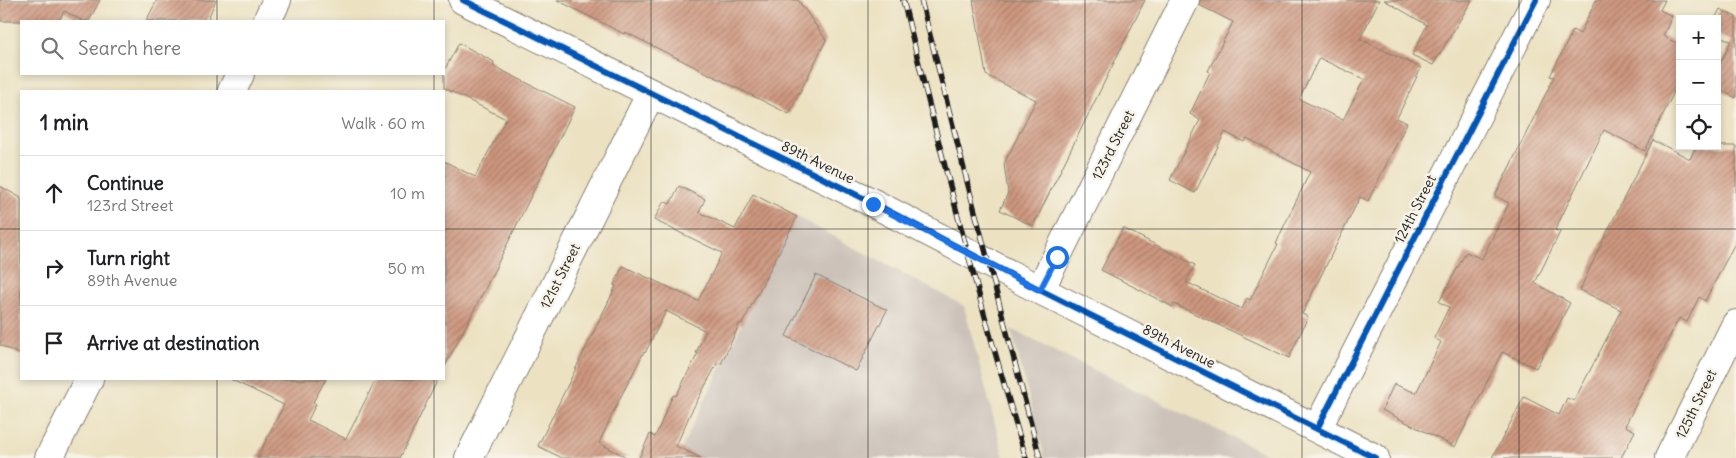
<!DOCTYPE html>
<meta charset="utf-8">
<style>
body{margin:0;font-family:Delius,sans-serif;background:#f2f2f2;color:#202124}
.controls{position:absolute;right:15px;top:15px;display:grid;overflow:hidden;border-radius:0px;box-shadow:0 2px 8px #0003}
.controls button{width:45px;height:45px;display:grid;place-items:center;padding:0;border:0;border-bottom:1px solid #e0e0e0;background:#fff;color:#202124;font:25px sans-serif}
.stop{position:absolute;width:15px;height:15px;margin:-11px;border:4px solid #1a73e8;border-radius:50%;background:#fff}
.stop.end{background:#1a73e8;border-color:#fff;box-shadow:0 1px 5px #0008}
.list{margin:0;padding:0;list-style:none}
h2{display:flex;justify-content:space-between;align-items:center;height:65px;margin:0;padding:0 20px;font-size:21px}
h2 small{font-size:16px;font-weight:400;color:#757577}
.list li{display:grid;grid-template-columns:32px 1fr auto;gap:15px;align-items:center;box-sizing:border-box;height:75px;padding:0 20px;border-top:1px solid #e0e0e0}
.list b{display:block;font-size:19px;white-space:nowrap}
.list p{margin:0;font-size:16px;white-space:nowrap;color:#757577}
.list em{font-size:16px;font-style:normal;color:#757577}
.icon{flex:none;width:28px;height:28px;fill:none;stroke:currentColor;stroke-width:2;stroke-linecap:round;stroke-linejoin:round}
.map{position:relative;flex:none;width:1736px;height:458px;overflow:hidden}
.search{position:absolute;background:#fff;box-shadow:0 2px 8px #0003;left:20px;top:20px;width:425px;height:55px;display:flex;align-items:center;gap:12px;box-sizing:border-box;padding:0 18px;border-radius:0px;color:#757577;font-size:19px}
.panel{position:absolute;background:#fff;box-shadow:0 2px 8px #0003;left:20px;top:90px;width:425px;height:290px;border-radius:0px}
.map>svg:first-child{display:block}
.railway{fill:#ccc2b9}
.building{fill:url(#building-hatch);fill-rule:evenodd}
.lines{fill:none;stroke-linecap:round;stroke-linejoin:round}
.minor-casing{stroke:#847f6f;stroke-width:30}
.minor{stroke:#fff;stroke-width:28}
.rail-casing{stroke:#1c1c1c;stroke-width:5.5}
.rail{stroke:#f7f3e8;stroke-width:4;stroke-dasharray:11;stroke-linecap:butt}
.cycleway-casing{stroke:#f7f3e8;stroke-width:9}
.cycleway{stroke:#0057b8;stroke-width:6}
.route{stroke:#1a73e8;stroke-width:6}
.grid{fill:none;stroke:#1c1c1c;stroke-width:1;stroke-opacity:0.55}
.labels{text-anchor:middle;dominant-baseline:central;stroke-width:5;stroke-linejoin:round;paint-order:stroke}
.street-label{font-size:14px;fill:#1c1c1c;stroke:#f7f3e8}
</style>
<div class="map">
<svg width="1736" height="458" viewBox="0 0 1736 458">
<defs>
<pattern id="building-hatch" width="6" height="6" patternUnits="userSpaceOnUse" patternTransform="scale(1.25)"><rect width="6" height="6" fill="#ce977f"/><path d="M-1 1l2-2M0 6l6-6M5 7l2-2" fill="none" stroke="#a67a67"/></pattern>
</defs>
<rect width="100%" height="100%" fill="#f7f3e8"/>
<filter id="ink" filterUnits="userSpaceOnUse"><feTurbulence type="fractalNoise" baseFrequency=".02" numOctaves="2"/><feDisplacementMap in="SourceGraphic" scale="10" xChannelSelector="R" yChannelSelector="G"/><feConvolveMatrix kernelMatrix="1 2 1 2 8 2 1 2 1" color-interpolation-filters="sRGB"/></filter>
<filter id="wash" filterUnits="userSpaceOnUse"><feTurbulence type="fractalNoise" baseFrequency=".0096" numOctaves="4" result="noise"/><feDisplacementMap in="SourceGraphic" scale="20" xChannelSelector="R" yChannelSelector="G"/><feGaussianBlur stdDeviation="1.12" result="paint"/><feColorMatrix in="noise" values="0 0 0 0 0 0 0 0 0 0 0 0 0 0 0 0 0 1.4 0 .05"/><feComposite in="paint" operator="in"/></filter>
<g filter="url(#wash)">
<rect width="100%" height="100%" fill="#ece2c2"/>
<path class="railway" d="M 797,217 L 964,306 L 1004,458 L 677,458 L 742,324 Z
M 1011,329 L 1035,341 L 1275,458 L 1045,458 Z"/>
<g id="blocks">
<path class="building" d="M 0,0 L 100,0 L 89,21 L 83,21 L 64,11 L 59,21 L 0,21 Z
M 157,0 L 216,0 L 207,21 L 146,21 Z
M 557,0 L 798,0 L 826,40 L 789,114 L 625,32 L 624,34 Z
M 973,0 L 1145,0 L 1033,226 L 1000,210 L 1008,193 L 1004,164 L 1036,100 L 986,75 Z
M 1200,0 L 1379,0 L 1360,39 L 1421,68 L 1397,118 L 1407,123 L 1368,201 L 1360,197 L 1302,314 L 1308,317 L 1289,358 L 1174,304 L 1173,307 L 1101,270 L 1123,228 L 1195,265 L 1186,282 L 1242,309 L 1247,298 L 1250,300 L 1278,244 L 1276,243 L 1310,172 L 1247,138 L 1244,142 L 1225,132 L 1195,193 L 1170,180 L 1200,120 L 1190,114 L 1210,72 L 1208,71 L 1233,22 L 1199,5 ZM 1319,58 L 1364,79 L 1343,120 L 1299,99 Z
M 1384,0 L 1472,0 L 1433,65 L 1412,55 L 1427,25 Z
M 1596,0 L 1665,0 L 1660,10 L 1672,16 L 1663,36 L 1680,45 L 1680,80 L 1645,151 L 1604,130 L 1555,230 L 1560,232 L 1535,283 L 1570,303 L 1536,368 L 1502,352 L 1455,447 L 1382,410 L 1394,384 L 1416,393 L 1441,342 L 1434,338 L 1449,307 L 1439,302 L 1466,252 L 1482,259 L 1509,203 L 1495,196 L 1554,77 L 1550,76 L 1564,49 L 1573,30 L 1580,34 Z
M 1720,9 L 1736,17 L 1736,98 L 1717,88 L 1717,71 L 1731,41 L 1717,35 L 1717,19 L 1715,19 Z
M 459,43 L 494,62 L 493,66 L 575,107 L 485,289 L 444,368 L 444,161 L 475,177 L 506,119 L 444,88 L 444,71 Z
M 1653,140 L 1690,159 L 1696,146 L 1736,146 L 1736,241 L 1705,301 L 1699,297 L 1687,322 L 1679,318 L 1625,426 L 1635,431 L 1621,458 L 1492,458 L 1524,397 L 1559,415 L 1567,398 L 1574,401 L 1609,334 L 1621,310 L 1580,290 L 1602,242 Z
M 0,186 L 21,198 L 21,355 L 0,345 Z
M 679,186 L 705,199 L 699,212 L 735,229 L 753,194 L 797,217 L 742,324 L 740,323 L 721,364 L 718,362 L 691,412 L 676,446 L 701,458 L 639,458 L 650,434 L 655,437 L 673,395 L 676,396 L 698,353 L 696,353 L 706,331 L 666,311 L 645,353 L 644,352 L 619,400 L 599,443 L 628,458 L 562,458 L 538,446 L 616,286 L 614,285 L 623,266 L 698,301 L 722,253 L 654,220 L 664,201 L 670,204 Z
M 816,275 L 887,310 L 856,371 L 786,336 Z
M 230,379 L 326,379 L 313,402 L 316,404 L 308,420 L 346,439 L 376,379 L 438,379 L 400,458 L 257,458 L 284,405 Z"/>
</g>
</g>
<g filter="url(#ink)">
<use href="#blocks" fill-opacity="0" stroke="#847f6f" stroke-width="1"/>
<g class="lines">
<g class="minor-casing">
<path id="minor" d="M 463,0 L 873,203 L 1040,290 L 1375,458
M 267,21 L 277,0
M 232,91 L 240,74
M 1040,290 L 1185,0
M 1317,429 L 1536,0
M 49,458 L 89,379
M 469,458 L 651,93
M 1669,458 L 1736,324"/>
</g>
<use href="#minor" class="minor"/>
<g class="rail-casing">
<path id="rail" d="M 903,0 C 941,153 980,307 1026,458
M 921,0 L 968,185 L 1040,458"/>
</g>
<use href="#rail" class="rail"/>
<g class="cycleway-casing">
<path id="cycleway" d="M 463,0 L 873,203 L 1040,290 L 1375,458
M 1317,429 L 1536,0"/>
</g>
<use href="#cycleway" class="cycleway"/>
</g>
</g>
<g class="lines" filter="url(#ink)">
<path class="route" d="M 873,204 L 1040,290 L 1057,257"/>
</g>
<path class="grid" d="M 217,0 L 217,21M 434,0 L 434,21M 651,0 L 651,458M 868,0 L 868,458M 1085,0 L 1085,458M 1302,0 L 1302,458M 1519,0 L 1519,458M 217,74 L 217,91M 434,74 L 434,91M 0,229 L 21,229M 444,229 L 1736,229M 217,379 L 217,458M 434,379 L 434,458"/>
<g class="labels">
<g class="street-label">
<text transform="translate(1113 145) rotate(-63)">123rd Street</text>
<text transform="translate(818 162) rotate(26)">89th Avenue</text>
<text transform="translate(1415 209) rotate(-63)">124th Street</text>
<text transform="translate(560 276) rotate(-63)">121st Street</text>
<text transform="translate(1179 346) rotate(27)">89th Avenue</text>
<text transform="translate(1696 404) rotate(-64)">125th Street</text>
</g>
</g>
</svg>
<div class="controls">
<button>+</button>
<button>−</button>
<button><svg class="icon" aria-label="locate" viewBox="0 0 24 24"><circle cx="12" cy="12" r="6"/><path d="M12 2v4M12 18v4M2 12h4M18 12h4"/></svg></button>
</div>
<div class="stop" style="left:1057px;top:257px"></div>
<div class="stop end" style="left:873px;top:204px"></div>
<div class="search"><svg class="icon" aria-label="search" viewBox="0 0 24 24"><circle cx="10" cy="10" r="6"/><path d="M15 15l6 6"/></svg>Search here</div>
<section class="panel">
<h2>1 min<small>Walk · 60 m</small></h2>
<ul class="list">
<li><svg class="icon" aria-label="ahead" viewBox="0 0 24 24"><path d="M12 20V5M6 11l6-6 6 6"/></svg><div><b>Continue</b><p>123rd Street</p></div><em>10 m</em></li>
<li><svg class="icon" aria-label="right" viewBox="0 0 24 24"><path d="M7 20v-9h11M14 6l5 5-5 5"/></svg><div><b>Turn right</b><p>89th Avenue</p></div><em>50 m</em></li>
<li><svg class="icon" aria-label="arrive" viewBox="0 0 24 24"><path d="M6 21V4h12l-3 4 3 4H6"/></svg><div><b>Arrive at destination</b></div></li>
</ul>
</section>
</div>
